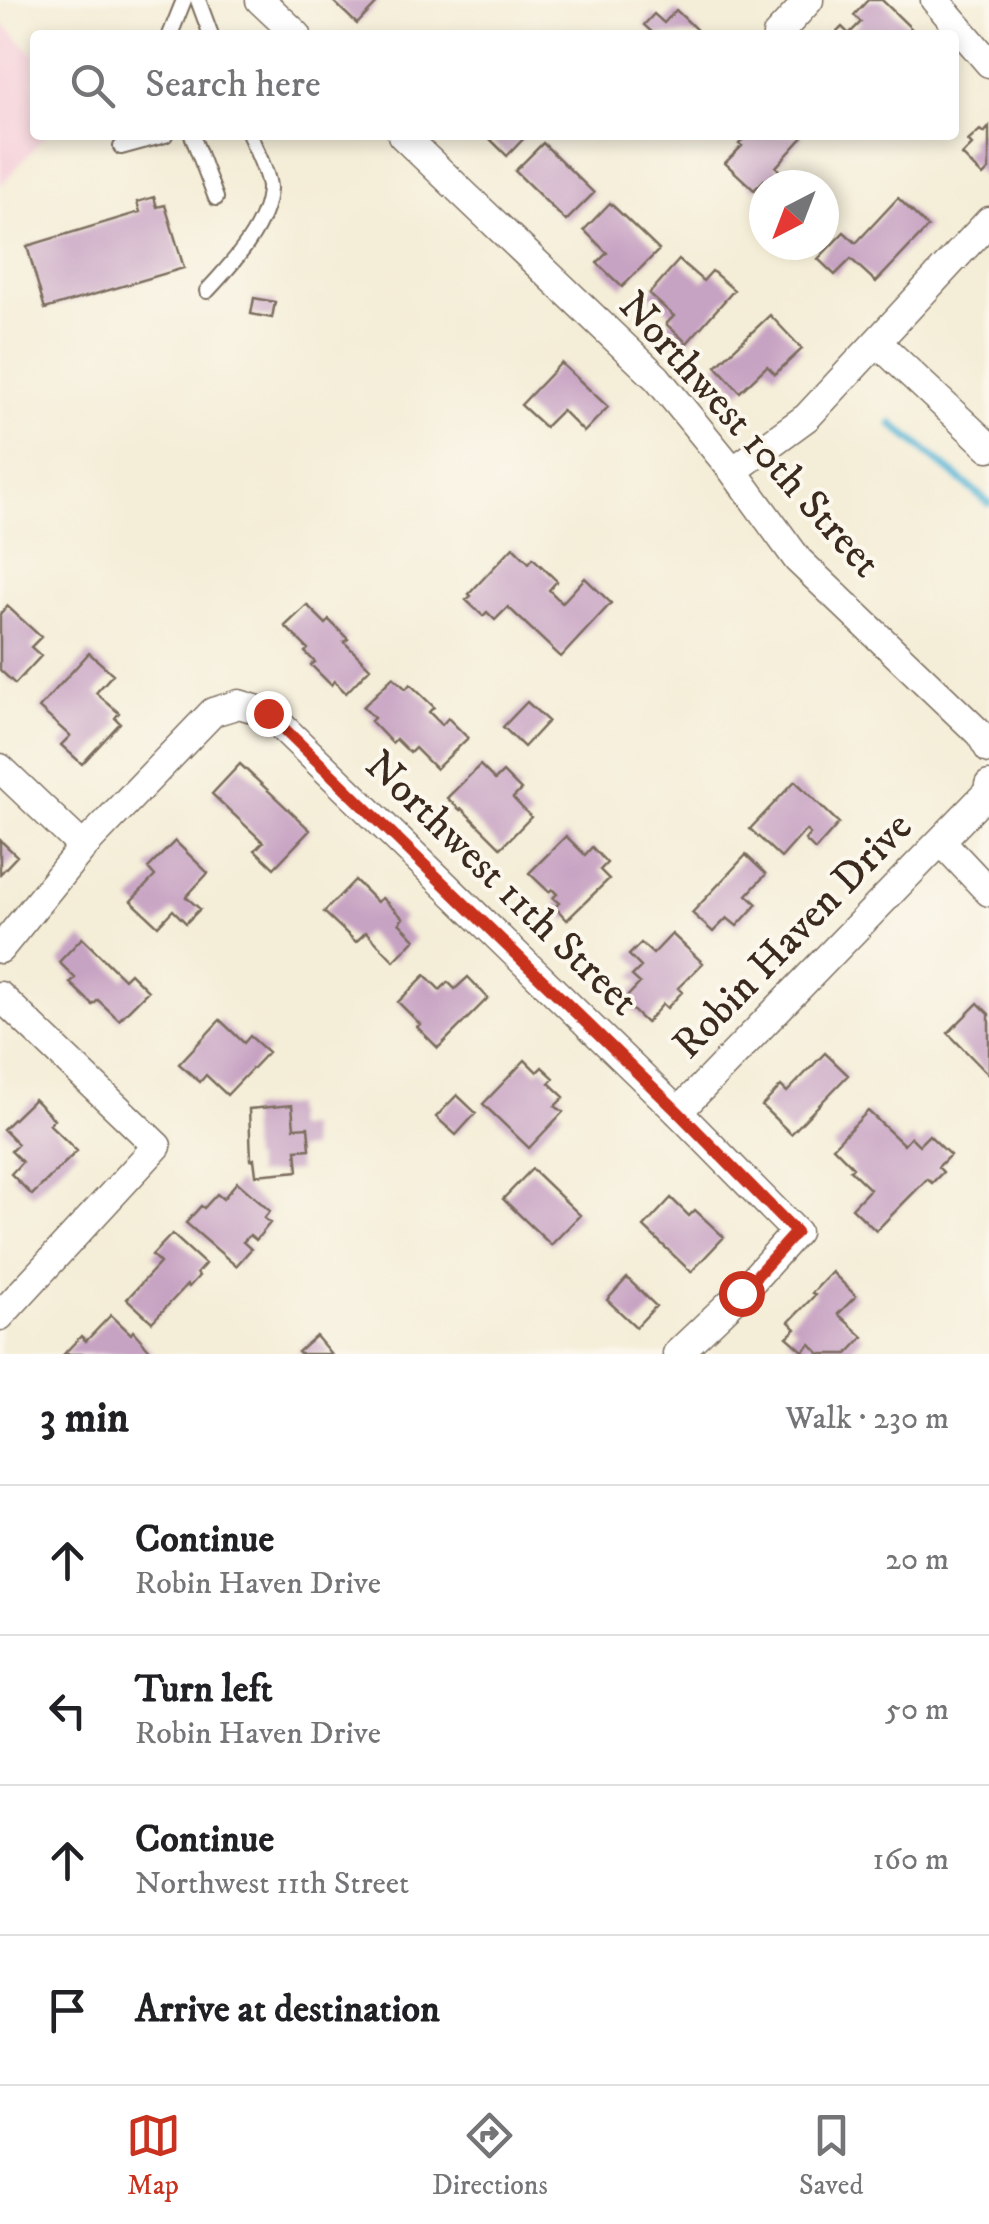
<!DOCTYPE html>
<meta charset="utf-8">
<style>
body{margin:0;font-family:"IM FELL DW Pica",serif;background:#f6f6f6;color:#202124}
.compass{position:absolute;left:749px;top:170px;width:90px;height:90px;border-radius:50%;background:#fff;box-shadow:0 5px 15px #0003;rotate:222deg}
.stop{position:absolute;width:30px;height:30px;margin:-22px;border:8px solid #c8321e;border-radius:50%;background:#fff}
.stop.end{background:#c8321e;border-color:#fff;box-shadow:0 2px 10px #0008}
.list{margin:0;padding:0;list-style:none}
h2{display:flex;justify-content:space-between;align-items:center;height:130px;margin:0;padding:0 40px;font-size:42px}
h2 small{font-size:32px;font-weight:400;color:#757577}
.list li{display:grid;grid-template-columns:65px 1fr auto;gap:30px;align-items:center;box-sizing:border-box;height:150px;padding:0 40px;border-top:2px solid #e0e0e0}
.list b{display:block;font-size:38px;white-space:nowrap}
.list p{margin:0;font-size:32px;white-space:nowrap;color:#757577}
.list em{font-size:32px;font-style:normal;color:#757577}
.icon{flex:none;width:55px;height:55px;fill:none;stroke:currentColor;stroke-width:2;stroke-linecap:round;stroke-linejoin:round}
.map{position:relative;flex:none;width:989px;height:1354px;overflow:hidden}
.search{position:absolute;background:#fff;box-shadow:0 5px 15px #0003;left:30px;right:30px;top:30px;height:110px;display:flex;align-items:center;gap:25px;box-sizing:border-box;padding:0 35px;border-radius:10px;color:#757577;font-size:38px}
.sheet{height:730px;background:#fff}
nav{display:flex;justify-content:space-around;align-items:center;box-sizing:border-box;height:140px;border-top:2px solid #e0e0e0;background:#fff;font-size:28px;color:#757577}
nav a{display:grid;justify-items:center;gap:5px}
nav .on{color:#c8321e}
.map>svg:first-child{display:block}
.built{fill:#f5cfda}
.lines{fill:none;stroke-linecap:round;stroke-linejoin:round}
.stream{stroke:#57b5d5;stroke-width:8}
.building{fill:#c7a3c3}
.lane-casing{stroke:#7c6e5f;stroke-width:18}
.street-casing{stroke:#7c6e5f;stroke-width:31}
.lane{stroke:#fff;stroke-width:14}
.street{stroke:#fff;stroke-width:28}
.route{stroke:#c8321e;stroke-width:12}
.labels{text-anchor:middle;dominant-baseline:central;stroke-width:8;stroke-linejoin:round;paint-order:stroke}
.street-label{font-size:42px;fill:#3b2a1e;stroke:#fbf7ec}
</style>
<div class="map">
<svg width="989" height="1354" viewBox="0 0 989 1354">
<rect width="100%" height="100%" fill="#fbf7ec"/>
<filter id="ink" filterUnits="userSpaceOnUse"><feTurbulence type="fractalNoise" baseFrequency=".01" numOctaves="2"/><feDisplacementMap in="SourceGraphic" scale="20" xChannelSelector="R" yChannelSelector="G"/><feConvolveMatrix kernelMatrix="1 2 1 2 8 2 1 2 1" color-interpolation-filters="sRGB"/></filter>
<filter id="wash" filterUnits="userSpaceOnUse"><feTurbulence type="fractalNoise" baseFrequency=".0048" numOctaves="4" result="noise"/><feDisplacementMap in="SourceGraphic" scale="40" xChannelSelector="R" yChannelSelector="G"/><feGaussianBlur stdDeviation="2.25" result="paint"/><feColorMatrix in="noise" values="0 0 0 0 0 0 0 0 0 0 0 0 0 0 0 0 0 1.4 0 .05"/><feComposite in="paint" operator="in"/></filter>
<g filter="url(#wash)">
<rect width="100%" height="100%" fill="#f4edd7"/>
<path class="built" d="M 0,21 L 35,55 L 35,135 L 46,135 L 0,186 Z"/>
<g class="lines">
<path class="stream" d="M 892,424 L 989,503"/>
</g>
<g id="blocks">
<path class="building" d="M 332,0 L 380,0 L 357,24 Z
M 868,0 L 882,0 L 918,35 L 834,35 L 842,27 L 849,34 L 861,22 L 854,15 Z
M 676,10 L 702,35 L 655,35 L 644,25 L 654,14 L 664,23 Z
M 989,127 L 989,170 L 983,176 L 962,155 L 972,145 L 968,141 L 980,130 L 984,133 Z
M 486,135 L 527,135 L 507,156 Z
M 747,135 L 801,135 L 803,137 L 776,167 L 781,172 L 769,185 L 764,180 L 754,190 L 725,163 L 742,146 L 739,144 Z
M 543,143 L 594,193 L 566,221 L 515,171 Z
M 154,197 L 157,207 L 165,205 L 184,268 L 45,309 L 27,246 L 140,212 L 137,202 Z
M 898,198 L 928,227 L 876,282 L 851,259 L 835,275 L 818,259 L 844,232 L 856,243 Z
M 610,203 L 659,250 L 622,287 L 597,263 L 607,253 L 584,230 Z
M 679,260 L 703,281 L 712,271 L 734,290 L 687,343 L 666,324 L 674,316 L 649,294 Z
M 254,298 L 275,302 L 272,318 L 251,314 Z
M 770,315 L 802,349 L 775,374 L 767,366 L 740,392 L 716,366 Z
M 561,363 L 608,407 L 584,432 L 562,410 L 545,427 L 521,405 Z
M 513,547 L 529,563 L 533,558 L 557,581 L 549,590 L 562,603 L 585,578 L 611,603 L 561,657 L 508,607 L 495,620 L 487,612 L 483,616 L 466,600 L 471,596 L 469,594 Z
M 307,605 L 326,624 L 329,620 L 348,639 L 344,642 L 370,668 L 346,693 L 334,681 L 331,685 L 311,665 L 315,662 L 305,652 L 308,649 L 285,626 Z
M 7,606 L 41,637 L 31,647 L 41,656 L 15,684 L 0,670 L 0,614 Z
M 89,653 L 113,674 L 96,693 L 119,713 L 115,718 L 120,723 L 82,764 L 61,745 L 70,736 L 39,708 Z
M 393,677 L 406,689 L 410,684 L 434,707 L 429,712 L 442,725 L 448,718 L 468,738 L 436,769 L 415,748 L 410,753 L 396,739 L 392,743 L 371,721 L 374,718 L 363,707 Z
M 527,702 L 548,721 L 524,747 L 503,727 Z
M 240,764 L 310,830 L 274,868 L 255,850 L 263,842 L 212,794 Z
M 480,765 L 495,780 L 503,772 L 521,790 L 513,798 L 531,817 L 501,848 L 461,808 L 460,810 L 447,798 Z
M 795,781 L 839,823 L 815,850 L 805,840 L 810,834 L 806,830 L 781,858 L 750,829 Z
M 566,836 L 585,855 L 592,847 L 607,863 L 600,870 L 609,879 L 567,920 L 555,907 L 559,903 L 553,898 L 557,894 L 552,889 L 549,892 L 529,873 Z
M 0,840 L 17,856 L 0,874 Z
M 175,841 L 208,873 L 186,897 L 200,909 L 186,923 L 173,910 L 158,926 L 131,901 L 155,876 L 148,868 Z
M 746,855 L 766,874 L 747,895 L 757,904 L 737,926 L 727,918 L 713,932 L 692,913 Z
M 355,880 L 377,902 L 382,898 L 403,918 L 399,923 L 415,939 L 394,961 L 366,932 L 356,942 L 324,912 Z
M 672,934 L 703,963 L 678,988 L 682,992 L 667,1008 L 663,1004 L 646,1023 L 623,1001 L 640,983 L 632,976 L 641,967 L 629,955 L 641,943 L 653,954 Z
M 82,938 L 124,979 L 130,973 L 148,991 L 119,1020 L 98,1000 L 93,1005 L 70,983 L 75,978 L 59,962 Z
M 425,975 L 440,990 L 448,982 L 455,989 L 468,977 L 488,998 L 438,1048 L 417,1027 L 420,1024 L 398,1002 Z
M 978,1003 L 989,1014 L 989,1075 L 948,1033 Z
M 220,1020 L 244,1043 L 250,1036 L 268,1052 L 227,1095 L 206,1075 L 200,1082 L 179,1064 Z
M 825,1053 L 848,1075 L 791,1134 L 762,1106 L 781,1086 L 787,1092 Z
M 525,1060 L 537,1072 L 542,1067 L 554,1078 L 549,1083 L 564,1097 L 555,1106 L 563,1112 L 529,1148 L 483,1104 Z
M 457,1095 L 476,1113 L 456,1135 L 436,1117 Z
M 34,1099 L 54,1119 L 49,1124 L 77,1151 L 32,1195 L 11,1174 L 22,1162 L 11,1151 L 18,1144 L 3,1129 Z
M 292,1105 L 294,1128 L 308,1127 L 310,1149 L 296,1150 L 298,1171 L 256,1175 L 254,1159 L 251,1160 L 249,1109 Z
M 868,1111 L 904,1145 L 911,1137 L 919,1145 L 929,1135 L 950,1155 L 938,1167 L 943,1172 L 932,1183 L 927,1179 L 876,1231 L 852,1208 L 870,1189 L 850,1170 L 853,1167 L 833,1147 Z
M 532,1169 L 580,1215 L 551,1245 L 503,1199 Z
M 237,1182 L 270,1211 L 264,1218 L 270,1223 L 256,1240 L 250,1235 L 243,1242 L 251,1249 L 236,1266 L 186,1223 L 201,1206 L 204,1208 L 217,1194 L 223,1199 Z
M 671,1198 L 689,1216 L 695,1210 L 724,1237 L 691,1272 L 644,1227 Z
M 172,1234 L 205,1264 L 197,1273 L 199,1276 L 189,1287 L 187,1285 L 152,1322 L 127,1299 L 160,1263 L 152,1255 Z
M 832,1272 L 856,1296 L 838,1314 L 863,1337 L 847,1354 L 820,1354 L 810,1344 L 803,1351 L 787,1337 L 796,1329 L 789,1322 L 815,1295 L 812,1293 Z
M 627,1278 L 656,1306 L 636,1327 L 607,1300 Z
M 111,1315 L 131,1334 L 133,1331 L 153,1354 L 64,1354 L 81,1336 L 86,1341 Z
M 316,1336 L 331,1354 L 300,1354 L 298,1352 Z"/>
</g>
</g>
<g filter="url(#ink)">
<use href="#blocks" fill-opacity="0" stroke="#7c6e5f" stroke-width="2.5"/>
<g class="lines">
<g class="lane-casing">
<path id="lane" d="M 198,0 L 211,35
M 170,35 L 184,0
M 192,135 L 216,198
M 121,147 L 165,135
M 207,291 C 231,265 268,226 269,188 C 269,175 255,149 250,135"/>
</g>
<g class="street-casing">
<path id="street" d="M 260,0 L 297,35
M 935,0 L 989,63
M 777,35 L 809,0
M 402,135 L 657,378 L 733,471 L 798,560 L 980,734 L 989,749
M 877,342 L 989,447
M 733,471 L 807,417 L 989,221
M 0,768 L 83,847
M 941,841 L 989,892
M 0,949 L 83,847 L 213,712 L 239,704 L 268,713 L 678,1112 L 796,1232 L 741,1293 L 677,1354
M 0,996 L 157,1146 L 0,1316
M 678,1112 L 988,792 L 989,785"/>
</g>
<use href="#lane" class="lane"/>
<use href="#street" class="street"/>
</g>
</g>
<g class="lines" filter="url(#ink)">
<path class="route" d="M 268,713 L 678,1112 L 796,1232 L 741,1293"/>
</g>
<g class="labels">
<g class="street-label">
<text transform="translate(749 435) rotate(48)">Northwest 10th Street</text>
<text transform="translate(501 884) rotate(44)">Northwest 11th Street</text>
<text transform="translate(793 936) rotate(-46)">Robin Haven Drive</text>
</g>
</g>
</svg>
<svg class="compass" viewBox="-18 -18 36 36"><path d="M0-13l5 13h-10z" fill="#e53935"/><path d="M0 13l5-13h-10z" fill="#757577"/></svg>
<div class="stop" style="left:741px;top:1293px"></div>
<div class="stop end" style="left:268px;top:713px"></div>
<div class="search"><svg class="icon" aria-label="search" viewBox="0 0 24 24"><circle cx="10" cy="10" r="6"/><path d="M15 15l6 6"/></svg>Search here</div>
</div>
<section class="sheet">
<h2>3 min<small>Walk · 230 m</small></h2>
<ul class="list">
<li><svg class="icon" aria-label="ahead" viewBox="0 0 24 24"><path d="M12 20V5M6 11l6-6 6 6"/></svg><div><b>Continue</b><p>Robin Haven Drive</p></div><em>20 m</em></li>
<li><svg class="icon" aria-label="left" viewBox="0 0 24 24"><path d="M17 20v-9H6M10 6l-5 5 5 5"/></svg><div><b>Turn left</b><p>Robin Haven Drive</p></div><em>50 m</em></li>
<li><svg class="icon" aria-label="ahead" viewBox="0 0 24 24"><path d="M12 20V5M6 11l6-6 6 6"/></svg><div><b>Continue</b><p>Northwest 11th Street</p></div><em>160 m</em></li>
<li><svg class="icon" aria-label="arrive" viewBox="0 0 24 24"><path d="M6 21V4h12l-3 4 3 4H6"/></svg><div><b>Arrive at destination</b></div></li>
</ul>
</section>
<nav>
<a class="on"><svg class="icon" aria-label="map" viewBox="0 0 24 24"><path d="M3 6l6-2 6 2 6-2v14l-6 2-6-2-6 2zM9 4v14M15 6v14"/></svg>Map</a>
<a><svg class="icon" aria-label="directions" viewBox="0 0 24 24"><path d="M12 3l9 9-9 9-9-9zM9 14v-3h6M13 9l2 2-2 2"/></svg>Directions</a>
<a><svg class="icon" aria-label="saved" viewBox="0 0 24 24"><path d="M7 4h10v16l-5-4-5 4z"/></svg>Saved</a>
</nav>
